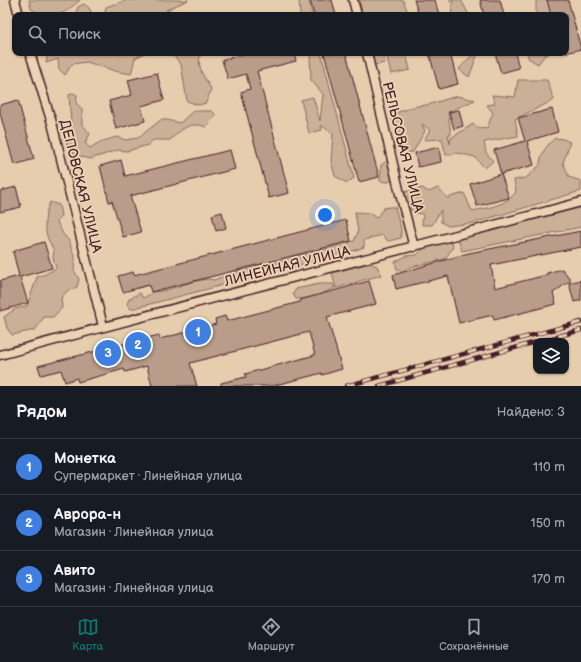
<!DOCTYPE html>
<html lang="ru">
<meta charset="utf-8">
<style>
body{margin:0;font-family:"Balsamiq Sans",sans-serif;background:#20242c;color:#f1f3f6}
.controls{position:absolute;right:12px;bottom:12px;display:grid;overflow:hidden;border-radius:8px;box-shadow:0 1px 3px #0004}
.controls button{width:36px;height:36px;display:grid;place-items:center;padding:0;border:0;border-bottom:1px solid #363941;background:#171b24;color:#f1f3f6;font:20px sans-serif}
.you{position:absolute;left:325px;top:215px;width:14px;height:14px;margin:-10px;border:3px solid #fff;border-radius:50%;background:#1a73e8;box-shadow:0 0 0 6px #1a73e833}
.badge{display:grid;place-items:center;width:26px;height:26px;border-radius:50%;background:#0f766e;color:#fff;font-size:13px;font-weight:700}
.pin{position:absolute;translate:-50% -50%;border:2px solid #fff;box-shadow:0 1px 4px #0006}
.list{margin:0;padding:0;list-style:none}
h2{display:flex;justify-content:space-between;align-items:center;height:52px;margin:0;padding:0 16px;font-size:17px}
h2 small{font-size:13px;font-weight:400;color:#9ea1a6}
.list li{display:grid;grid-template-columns:26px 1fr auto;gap:12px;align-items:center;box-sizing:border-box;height:56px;padding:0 16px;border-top:1px solid #363941}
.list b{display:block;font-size:15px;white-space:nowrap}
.list p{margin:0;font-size:13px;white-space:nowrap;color:#9ea1a6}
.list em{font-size:13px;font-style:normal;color:#9ea1a6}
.icon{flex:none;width:22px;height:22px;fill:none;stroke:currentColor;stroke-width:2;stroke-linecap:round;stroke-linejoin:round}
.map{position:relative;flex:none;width:581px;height:386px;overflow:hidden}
.search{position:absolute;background:#171b24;box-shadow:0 1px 3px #0004;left:12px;right:12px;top:12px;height:44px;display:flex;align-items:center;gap:10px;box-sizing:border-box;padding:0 14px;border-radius:8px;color:#9ea1a6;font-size:15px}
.sheet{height:220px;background:#171b24}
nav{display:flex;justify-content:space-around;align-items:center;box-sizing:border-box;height:56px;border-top:1px solid #363941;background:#171b24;font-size:11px;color:#9ea1a6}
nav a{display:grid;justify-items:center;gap:2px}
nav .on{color:#0f766e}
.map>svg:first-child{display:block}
.green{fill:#cbb098;stroke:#8a6862}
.building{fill:#b99c89;stroke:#4a1f2b}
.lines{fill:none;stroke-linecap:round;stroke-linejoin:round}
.street-casing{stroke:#4a1f2b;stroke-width:11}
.street{stroke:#ebd4b3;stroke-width:8}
.rail-casing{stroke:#4a1f2b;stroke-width:4.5}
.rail{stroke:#ebd4b3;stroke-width:3;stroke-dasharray:9;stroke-linecap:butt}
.labels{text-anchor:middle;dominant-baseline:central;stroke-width:3.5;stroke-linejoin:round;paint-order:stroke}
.street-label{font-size:14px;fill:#4a1f2b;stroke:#ebd4b3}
</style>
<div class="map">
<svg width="581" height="386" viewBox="0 0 581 386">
<rect width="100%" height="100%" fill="#e5cdae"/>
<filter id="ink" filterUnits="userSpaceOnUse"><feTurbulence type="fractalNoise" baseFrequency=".025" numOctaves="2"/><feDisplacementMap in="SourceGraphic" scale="8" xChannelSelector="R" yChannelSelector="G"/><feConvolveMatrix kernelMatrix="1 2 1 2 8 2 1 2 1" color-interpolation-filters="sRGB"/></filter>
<g filter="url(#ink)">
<path class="green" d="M 29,0 L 80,0 C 63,15 53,22 31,9 Z
M 127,0 L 188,0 L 166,10 L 180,15 L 104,15 L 106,7 Z
M 299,0 L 309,0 L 312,15 L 300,15 Z
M 359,0 L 403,0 L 409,15 L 363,15 Z
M 449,0 L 461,0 L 469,15 L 451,15 L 453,2 Z
M 536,0 L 549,0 L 553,15 L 536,15 Z
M 84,4 L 89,8 L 93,15 L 75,15 L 78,7 Z
M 48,53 L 145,53 L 135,58 L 131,74 L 115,71 L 87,62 L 72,64 L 65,75 L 59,69 L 58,59 L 46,63 Z
M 171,53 L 199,53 L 200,56 C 197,69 205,78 211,89 L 206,103 L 198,105 L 187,101 L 181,64 Z
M 310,53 L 321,53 L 354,178 L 347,183 L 335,176 L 331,161 L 333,134 L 321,125 L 322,130 L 309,133 L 301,100 L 313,97 L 320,121 L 323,94 L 311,80 Z
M 372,53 L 383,53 L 385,63 L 375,65 Z
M 386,53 L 406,53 L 410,70 L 391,74 Z
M 474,53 L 478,53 L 469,77 L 459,69 Z
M 528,53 L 550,53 L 545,55 L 538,64 L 528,58 Z
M 518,80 L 547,80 L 554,100 L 515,119 L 518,136 L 484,142 L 486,153 L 493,161 L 485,168 L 475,157 L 458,153 L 446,155 L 442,139 L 424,140 L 430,130 L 422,124 L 425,131 L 413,152 L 407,153 L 392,119 L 398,112 L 417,106 L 427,105 L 457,96 L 475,100 L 448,112 L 451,135 L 448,135 L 450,144 L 451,138 L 473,124 L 479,129 L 487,128 L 493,113 L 487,105 L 495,104 L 492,95 L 515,97 Z
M 73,93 L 77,95 L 76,103 L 82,109 L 82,124 L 90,134 L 85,143 L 90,148 L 100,142 L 117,137 L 125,140 L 138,138 L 162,119 L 180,123 L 193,111 L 212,111 L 216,115 L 206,127 C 189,121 182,129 170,140 L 153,140 L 148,145 L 127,151 L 118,150 L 90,159 L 76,155 L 67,145 L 65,127 L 71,123 L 69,95 Z
M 555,138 L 563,139 L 570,142 L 563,163 L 569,177 L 581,181 L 581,191 L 473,223 L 448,226 L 441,222 L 441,210 L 432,225 L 422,225 L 423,214 C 407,213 408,205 404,192 L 422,188 L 429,192 L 438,188 L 447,198 L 464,193 L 472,211 C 487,208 506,206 516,192 L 514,180 L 526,178 L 540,165 C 540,154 547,145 555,138 Z
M 387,161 L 392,161 L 393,180 L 388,182 L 380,181 L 381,165 Z
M 50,202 L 59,205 L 61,216 L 57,222 L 63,234 L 69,241 L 75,258 L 74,270 L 79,279 L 77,287 L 67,291 L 61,298 L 62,308 L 53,317 L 44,317 L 35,330 L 12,335 L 7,328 L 4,317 L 15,309 L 27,306 L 37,277 L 46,274 L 56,268 L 53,258 L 54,250 C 44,235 42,220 50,202 Z
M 390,207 L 395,207 L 401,229 L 401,238 L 388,241 L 382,235 L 364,240 L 364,247 L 356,250 L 131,309 L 127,304 L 129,299 L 140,293 L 143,298 L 149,295 L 152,292 L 162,291 L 192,282 L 207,279 L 214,280 L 235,272 L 271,262 L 278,263 L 287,257 L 311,253 L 354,241 L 358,232 L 355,212 L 369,213 L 376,218 L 384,208 Z
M 579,208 L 581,214 L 581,227 L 462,251 L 458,239 Z
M 445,241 L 452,243 L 453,247 L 445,259 L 411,267 L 403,271 L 397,269 L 395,262 L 406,256 L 417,255 L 424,248 Z
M 370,263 L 377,266 L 381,275 L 336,288 L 332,273 Z
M 319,284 L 333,284 L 335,288 C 323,293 309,299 296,299 L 293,294 L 296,289 Z"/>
<path class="building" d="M 310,0 L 332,0 L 336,15 L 314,15 Z
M 414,0 L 435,0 L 439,15 L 419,15 Z
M 480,0 L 500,0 L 504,15 L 484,15 Z
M 547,0 L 568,0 L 581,49 L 566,53 L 566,15 L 551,15 Z
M 247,53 L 294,53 L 296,61 L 257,71 L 289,193 L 269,198 L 241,92 L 250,89 L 246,74 L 228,79 L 222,60 Z
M 324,53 L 346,53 L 379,177 L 359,182 Z
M 429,53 L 450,53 L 458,84 L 439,89 Z
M 495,53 L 515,53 L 519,68 L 501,73 Z
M 157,73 L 164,100 L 141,106 L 145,121 L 116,129 L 109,101 L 132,95 L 128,80 Z
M 18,100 L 34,159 L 14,165 L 0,113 L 0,105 Z
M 552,109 L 558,132 L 527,141 L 534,165 L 501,174 L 509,198 L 477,206 L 470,184 L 501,174 L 494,150 L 525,141 L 518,118 Z
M 459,110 L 463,126 L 454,129 L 449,112 Z
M 439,147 L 441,162 L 418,167 L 415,153 Z
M 230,150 L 235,169 L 130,196 L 141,232 L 123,237 L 112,201 L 109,202 L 100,166 L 121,160 L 125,176 Z
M 16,187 L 21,207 L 0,212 L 0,191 Z
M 222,212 L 226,228 L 216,231 L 212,215 Z
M 346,220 L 351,241 L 151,292 L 149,285 L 123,292 L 118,276 L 133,272 L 134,275 Z
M 581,231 L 581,247 L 491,265 L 495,288 L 547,275 L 547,273 L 562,269 L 571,280 L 553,293 L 556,304 L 494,320 L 493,315 L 459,323 L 448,276 L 396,289 L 393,275 L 469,253 Z
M 44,242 L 52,268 L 20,277 L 28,303 L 0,311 L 0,281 L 19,276 L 13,252 L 16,251 L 16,250 Z
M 581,280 L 581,300 L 574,302 L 569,283 Z
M 369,281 L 376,304 L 327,317 L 342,369 L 322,375 L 322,373 L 272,386 L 221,386 L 221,383 L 246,377 L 245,374 L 315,355 L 309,332 L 190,363 L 197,386 L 152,386 L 147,366 L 125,372 L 124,369 L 78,382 L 77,378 L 65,382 L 61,370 L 41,375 L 38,366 L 159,335 L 160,339 L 216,324 L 215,319 L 225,316 L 227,321 L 300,302 L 300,300 Z"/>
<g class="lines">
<g class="street-casing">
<path id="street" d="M 15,0 L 19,15
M 353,0 L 357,15
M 30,53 L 52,123 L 103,326
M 367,53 L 400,194 L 414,247
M 0,355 C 193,302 388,254 581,202"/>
</g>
<use href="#street" class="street"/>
<g class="rail-casing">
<path id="rail" d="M 541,341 L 581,330
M 346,386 L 581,322
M 379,386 L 536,342"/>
</g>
<use href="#rail" class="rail"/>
</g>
</g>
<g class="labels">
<g class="street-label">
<text transform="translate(403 147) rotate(76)">РЕЛЬСОВАЯ УЛИЦА</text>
<text transform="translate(81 186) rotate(76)">ДЕПОВСКАЯ УЛИЦА</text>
<text transform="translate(287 266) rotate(-14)">ЛИНЕЙНАЯ УЛИЦА</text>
</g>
</g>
</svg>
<div class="controls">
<button><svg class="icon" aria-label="layers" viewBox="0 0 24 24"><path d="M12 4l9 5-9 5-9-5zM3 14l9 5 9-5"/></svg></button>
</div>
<div class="you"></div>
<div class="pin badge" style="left:198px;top:332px;background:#3f7fe0">1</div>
<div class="pin badge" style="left:138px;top:345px;background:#3f7fe0">2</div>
<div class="pin badge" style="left:108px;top:353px;background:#3f7fe0">3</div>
<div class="search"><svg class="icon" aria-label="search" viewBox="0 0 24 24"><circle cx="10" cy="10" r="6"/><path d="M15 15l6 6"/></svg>Поиск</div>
</div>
<section class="sheet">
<h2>Рядом<small>Найдено: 3</small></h2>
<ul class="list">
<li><span class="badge" style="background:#3f7fe0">1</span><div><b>Монетка</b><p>Супермаркет · Линейная улица</p></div><em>110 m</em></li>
<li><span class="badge" style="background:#3f7fe0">2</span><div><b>Аврора-н</b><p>Магазин · Линейная улица</p></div><em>150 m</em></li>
<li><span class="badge" style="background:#3f7fe0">3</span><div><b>Авито</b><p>Магазин · Линейная улица</p></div><em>170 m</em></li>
</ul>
</section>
<nav>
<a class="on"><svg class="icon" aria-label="map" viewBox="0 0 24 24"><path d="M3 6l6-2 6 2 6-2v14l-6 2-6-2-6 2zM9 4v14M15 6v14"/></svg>Карта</a>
<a><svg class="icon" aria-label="directions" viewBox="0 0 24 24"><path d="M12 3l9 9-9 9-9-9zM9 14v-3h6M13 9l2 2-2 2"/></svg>Маршрут</a>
<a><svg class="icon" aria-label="saved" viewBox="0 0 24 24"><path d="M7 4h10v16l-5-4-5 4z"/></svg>Сохранённые</a>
</nav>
